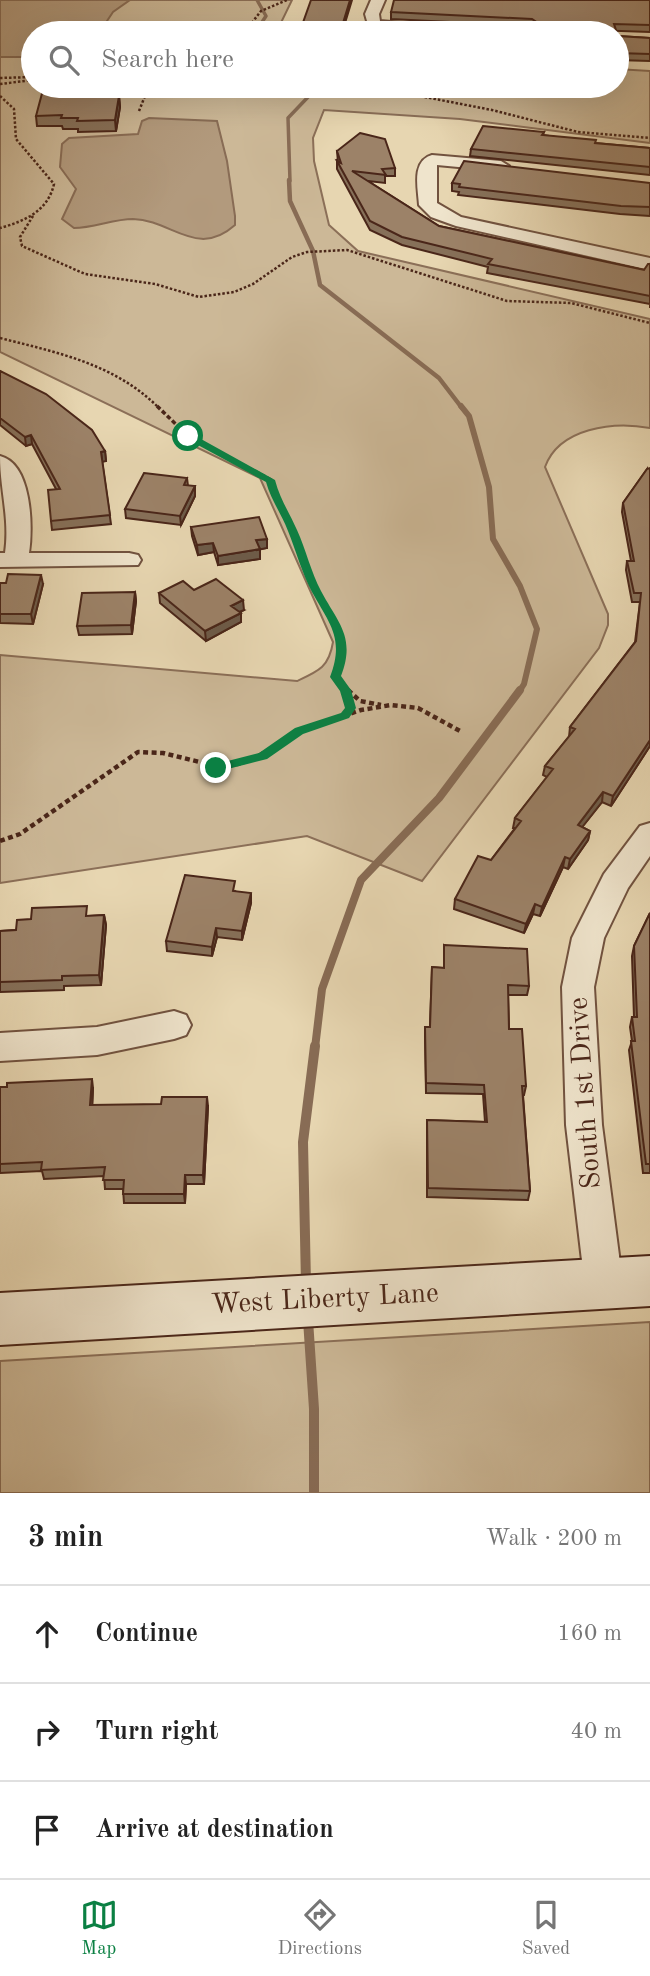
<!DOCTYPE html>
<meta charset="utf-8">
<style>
body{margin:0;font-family:"Old Standard TT",serif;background:#f6f6f6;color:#222}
.stop{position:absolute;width:21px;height:21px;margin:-16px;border:5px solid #0b8043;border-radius:50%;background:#fff}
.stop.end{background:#0b8043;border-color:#fff;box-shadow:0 2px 7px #0008}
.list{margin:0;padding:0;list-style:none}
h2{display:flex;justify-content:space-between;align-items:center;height:91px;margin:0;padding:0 28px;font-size:30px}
h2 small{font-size:23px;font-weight:400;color:#767676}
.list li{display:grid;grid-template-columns:46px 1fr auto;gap:21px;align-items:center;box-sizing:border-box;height:98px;padding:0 28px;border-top:2px solid #e0e0e0}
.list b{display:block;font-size:26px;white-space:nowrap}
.list em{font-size:23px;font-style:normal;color:#767676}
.icon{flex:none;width:38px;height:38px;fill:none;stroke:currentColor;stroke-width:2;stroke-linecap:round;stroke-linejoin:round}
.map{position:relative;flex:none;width:650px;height:1493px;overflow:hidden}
.search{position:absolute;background:#fff;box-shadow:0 7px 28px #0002;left:21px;right:21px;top:21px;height:77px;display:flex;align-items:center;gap:18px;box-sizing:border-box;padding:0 24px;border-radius:38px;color:#767676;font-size:26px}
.sheet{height:385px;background:#fff}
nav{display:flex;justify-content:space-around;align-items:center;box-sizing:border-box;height:98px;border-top:2px solid #e0e0e0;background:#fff;font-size:19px;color:#767676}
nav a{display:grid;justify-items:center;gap:4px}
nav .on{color:#0b8043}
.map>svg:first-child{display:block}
.green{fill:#ccb897;stroke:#8b6f58;stroke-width:2}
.water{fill:#b29a7d;stroke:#886c55;stroke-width:2}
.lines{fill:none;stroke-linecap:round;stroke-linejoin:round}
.stream-far4{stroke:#886c55;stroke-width:3.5}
.stream-far3{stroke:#886c55;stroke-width:4.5}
.stream-far2{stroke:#886c55;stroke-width:6}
.stream-far1{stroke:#886c55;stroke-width:8}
.stream{stroke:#886c55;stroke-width:10}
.street-casing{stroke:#71523f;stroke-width:4}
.secondary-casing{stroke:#4a2619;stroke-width:4}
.path-far2{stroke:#4a2619;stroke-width:2.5;stroke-dasharray:2.5 2;stroke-linecap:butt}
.path-far1{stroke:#4a2619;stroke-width:3.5;stroke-dasharray:4.5 2.5;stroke-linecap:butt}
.path{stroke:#4a2619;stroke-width:4.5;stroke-dasharray:5 3.5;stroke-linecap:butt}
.street{fill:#efe4cc;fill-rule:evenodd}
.secondary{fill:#efe4cc;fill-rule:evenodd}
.wall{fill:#867059;stroke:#4a2619;stroke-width:2}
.shaded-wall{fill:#6d5b49;stroke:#4a2619;stroke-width:2}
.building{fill:#9c8268;stroke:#4a2619;stroke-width:2}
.route{fill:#0b8043}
.labels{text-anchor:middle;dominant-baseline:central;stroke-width:5;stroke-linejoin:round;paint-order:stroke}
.near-street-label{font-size:28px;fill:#4a2619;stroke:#efe4cc}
</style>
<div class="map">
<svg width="650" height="1493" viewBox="0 0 650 1493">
<rect width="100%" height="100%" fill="#e7d6b1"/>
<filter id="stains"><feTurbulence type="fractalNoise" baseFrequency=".00286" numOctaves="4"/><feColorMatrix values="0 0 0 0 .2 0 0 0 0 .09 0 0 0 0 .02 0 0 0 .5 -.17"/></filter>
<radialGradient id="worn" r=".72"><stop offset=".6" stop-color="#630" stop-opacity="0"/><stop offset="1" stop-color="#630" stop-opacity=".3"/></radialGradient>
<path class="green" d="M 0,0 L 292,0 L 276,33 L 33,33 L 33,86 L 617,86 L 617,69 L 650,71 L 650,143 L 460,119 L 324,110 L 313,138 L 314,161 L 329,225 L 358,251 L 650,319 L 650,428 C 613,421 559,428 545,467 L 608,614 L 608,625 L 599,648 L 422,881 L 307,836 L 0,883 L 0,655 L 297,681 C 319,671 329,667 333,642 L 260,478 L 0,352 Z
M 650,1322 L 650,1493 L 0,1493 L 0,1361 Z"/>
<path class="water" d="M 0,0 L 130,0 L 113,12 L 99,33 L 33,33 L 33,57 L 0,57 Z
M 149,118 L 217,121 L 227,161 L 235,216 L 235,225 C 197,259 172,220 133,219 C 113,219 94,228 74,228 L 62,219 L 76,189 L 60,167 L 62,144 L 69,138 L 138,134 L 142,121 Z"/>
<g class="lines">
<path class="stream-far4" d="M 255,33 L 266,16 L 257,0
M 290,181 L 288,118 L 309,96 L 312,86"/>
<path class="stream-far3" d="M 289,180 L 290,201 L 313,251 L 320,285 L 439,378 L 462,408"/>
<path class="stream-far2" d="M 461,406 L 469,416 L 489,487 L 493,539 L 520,586 L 537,629 L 524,684 L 519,692"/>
<path class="stream-far1" d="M 315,1048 L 322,989 L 361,880 L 439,798 L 520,690"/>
<path class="stream" d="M 306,1283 L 303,1142 L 315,1046
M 308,1320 L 314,1409 L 314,1493"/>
<g class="street-casing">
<path id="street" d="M 371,0 L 385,0 L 379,14 L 380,21 L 426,25 L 433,29 L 426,33 L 369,28 L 365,14 Z
M 432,155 L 501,161 L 509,166 L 501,171 L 437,165 L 437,203 L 461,217 L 650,258 L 650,270 L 456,226 L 431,217 L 419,205 C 418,188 411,161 432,155 Z
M 0,456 C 32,464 33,527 29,553 L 129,553 L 138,555 L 141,560 L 138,565 L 0,567 L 0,553 L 5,553 C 10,519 0,490 0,456 Z
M 650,823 L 650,856 L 628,888 L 604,938 L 594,987 L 602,1125 L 623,1286 L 618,1299 L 604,1304 L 590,1299 L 585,1286 L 566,1125 L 562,987 L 572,938 L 604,874 L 640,826 Z
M 174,1011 L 186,1015 L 191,1025 L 186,1035 L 174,1039 L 97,1055 L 0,1061 L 0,1033 L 97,1027 Z"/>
</g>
<g class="secondary-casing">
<path id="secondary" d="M 650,1256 L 650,1306 L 0,1345 L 0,1293 Z"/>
</g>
<path class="path-far2" d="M 237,33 L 251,24 L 261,11 L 287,0
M 0,78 L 33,77
M 0,84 L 33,80
M 228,86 L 258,90 L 368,86 L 492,110 L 578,132 L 650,138
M 0,96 L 14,109 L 16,139 L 54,184 C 48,211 25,221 0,228
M 139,111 L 149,86
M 33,216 L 20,237 L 22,246 L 85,274 L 155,284 L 199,297 L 234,292 L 253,284 L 292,257 L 307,252 L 347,250 L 507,301 L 571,303 L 650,323
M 0,338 C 59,353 115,364 159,408"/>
<path class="path-far1" d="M 157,406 L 188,436 L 271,480 C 275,499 284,512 292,530 C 301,550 306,572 317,591 C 334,623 350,638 335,677 L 350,692"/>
<path class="path" d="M 348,690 L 360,701 L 381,705
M 346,691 L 350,708 L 346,715
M 0,841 L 20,834 L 138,752 L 163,753 L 212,765 L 238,764 L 255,758 L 304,729 L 361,710 L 391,705 L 418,708 L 460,731"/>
<use href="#street" class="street"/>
<use href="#secondary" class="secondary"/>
</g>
<path class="wall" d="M 650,0 L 650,32 L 534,28 L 531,26 L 391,19 L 391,12 Z
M 617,33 L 618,36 L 650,38 L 650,61 L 617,60 Z
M 119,96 L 120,107 L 116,131 L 78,132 L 78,129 L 63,129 L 62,126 L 37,126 L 36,116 L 76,97 Z
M 544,132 L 543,135 L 595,143 L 650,148 L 650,175 L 470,156 L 471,149 Z
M 337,151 L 395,168 L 395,176 L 385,176 L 385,183 L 368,181 L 439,226 L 644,270 L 650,264 L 650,308 L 650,304 L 487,273 L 488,267 L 402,245 L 370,230 L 337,169 L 337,161 L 338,162 Z
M 452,183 L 650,183 L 650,216 L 620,214 L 458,195 L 459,192 L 452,191 Z
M 0,371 L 105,451 L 106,461 L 102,461 L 111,524 L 52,530 L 51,521 L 56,489 L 32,444 L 26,446 L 0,425 Z
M 647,469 L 650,746 L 611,806 L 602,802 L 582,827 L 590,831 L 588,840 L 568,869 L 563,867 L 540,916 L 533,914 L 524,933 L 454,909 L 455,899 L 491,860 L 515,828 L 513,828 L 515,818 L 547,777 L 543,775 L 545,766 L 569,737 L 570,727 L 635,642 L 640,602 L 632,602 L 626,570 L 627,561 L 631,561 L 622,512 L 623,503 Z
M 187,478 L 188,486 L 195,486 L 195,496 L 181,525 L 126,518 L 125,509 Z
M 191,527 L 267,539 L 267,548 L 260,549 L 260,559 L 218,565 L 214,552 L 198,555 L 192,536 Z
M 0,583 L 43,584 L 33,624 L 0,623 Z
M 194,590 L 244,610 L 239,612 L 241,622 L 206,641 L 160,603 L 159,593 Z
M 135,592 L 136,601 L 132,634 L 79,635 L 77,626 Z
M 235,891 L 251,903 L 242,940 L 217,937 L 212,956 L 167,951 L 166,941 Z
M 650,913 L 650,1173 L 643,1173 L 629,1050 L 632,1041 L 630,1027 L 632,1017 L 634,1017 L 632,956 L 634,946 Z
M 104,915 L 106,925 L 101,985 L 64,986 L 64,990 L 0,992 L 0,931 L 16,930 L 88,916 Z
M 444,945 L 529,986 L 527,995 L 508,995 L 509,1029 L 526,1086 L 524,1095 L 523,1095 L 530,1191 L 528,1200 L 427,1197 L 427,1120 L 485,1122 L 483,1094 L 426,1093 L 425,1036 L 425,1027 L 430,1027 L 432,967 L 444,968 Z
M 0,1087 L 93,1088 L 92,1105 L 208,1106 L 204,1184 L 186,1184 L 185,1203 L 124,1203 L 123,1189 L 105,1189 L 104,1176 L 44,1179 L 42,1171 L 0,1173 Z"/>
<path class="shaded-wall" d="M 350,0 L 352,0 L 342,33 L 340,33 Z
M 119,96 L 120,107 L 116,131 L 115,120 Z
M 31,435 L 32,444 L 26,446 L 25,437 Z
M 105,451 L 106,461 L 102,462 L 101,452 Z
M 195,486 L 195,496 L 181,525 L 180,516 Z
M 267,539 L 267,548 L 257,550 L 256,540 Z
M 213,543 L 214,552 L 198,555 L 197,545 Z
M 260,549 L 260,559 L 218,565 L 218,556 Z
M 41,575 L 43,584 L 33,624 L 31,614 Z
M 135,592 L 136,601 L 132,634 L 131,625 Z
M 243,600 L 244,610 L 232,615 L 231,606 Z
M 241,613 L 241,622 L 206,641 L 205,631 Z
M 650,740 L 650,746 L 611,806 L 613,796 Z
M 603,792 L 602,802 L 576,835 L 578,825 Z
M 590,831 L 588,840 L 568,869 L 570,859 Z
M 565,857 L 563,867 L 540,916 L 542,907 Z
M 251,893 L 251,903 L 242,940 L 242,931 Z
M 535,904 L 533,914 L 524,933 L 526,924 Z
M 104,915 L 106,925 L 101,985 L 99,975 Z
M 216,928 L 217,937 L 212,956 L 212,947 Z
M 92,1079 L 93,1088 L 92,1114 L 90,1105 Z
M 207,1097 L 208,1106 L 204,1184 L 203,1175 Z
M 185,1175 L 186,1184 L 185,1203 L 184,1194 Z"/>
<path class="building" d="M 311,0 L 350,0 L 340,33 L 307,33 L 306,31 L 300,31 Z
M 394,0 L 650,0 L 650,25 L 614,24 L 617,33 L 386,33 L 388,25 L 539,29 L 541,25 L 532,19 L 391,12 Z
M 617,33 L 618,36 L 650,38 L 650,54 L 617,53 Z
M 44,86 L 75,86 L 73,97 L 119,96 L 115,120 L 77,121 L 78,118 L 61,118 L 62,115 L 36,116 Z
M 483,126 L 544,132 L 542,135 L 596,140 L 595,143 L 650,148 L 650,167 L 471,149 Z
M 360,133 L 385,139 L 395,168 L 382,169 L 386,175 L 352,171 L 439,226 L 644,270 L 648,264 L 650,264 L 650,296 L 488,264 L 492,259 L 402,237 L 370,221 L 337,161 L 341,163 L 337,151 Z
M 464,161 L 650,183 L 650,207 L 621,206 L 459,187 L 460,184 L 452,183 Z
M 0,371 L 46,394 L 92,430 L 105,451 L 101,452 L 110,515 L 51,521 L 48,490 L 60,489 L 31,435 L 25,437 L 0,418 Z
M 650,468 L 650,740 L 613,796 L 603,792 L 578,825 L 590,831 L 570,859 L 565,857 L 542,907 L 535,904 L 526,924 L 455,899 L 478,856 L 491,860 L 521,821 L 515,818 L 553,769 L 545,766 L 575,729 L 570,727 L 636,641 L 641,593 L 634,593 L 627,561 L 634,561 L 623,503 L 647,469 Z
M 144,473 L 187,478 L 184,485 L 195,486 L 180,516 L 125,509 Z
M 259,517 L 267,539 L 256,540 L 260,549 L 218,556 L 213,543 L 197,545 L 191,527 Z
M 8,574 L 41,575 L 31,614 L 0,614 L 0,583 L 6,583 Z
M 216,579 L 243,600 L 231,606 L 241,613 L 205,631 L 159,593 L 183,581 L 194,590 Z
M 135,592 L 131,625 L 77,626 L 82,593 Z
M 185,875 L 235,881 L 233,891 L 251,893 L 242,931 L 216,928 L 212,947 L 166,941 Z
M 87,906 L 86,916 L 104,915 L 99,975 L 62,976 L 62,980 L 0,982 L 0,931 L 16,930 L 17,920 L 31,919 L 32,908 Z
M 650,913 L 650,1164 L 646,1164 L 631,1041 L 635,1041 L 632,1017 L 637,1017 L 634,946 Z
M 444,945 L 527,949 L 529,986 L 508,985 L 509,1029 L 522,1029 L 526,1086 L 522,1086 L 530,1191 L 428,1188 L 427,1120 L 487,1122 L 484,1085 L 426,1083 L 425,1027 L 430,1027 L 432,967 L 444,968 Z
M 92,1079 L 90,1105 L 161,1104 L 162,1097 L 207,1097 L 203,1175 L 185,1175 L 184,1194 L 123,1194 L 124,1180 L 103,1180 L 105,1167 L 41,1170 L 42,1162 L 0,1164 L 0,1087 L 7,1087 L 7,1083 Z"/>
<path class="route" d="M 185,434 L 192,434 L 275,480 C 280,499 289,512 297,530 C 306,550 311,572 321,591 C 338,623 356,637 341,676 L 351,690 L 356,708 L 349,718 L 303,734 L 267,759 L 216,772 L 211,768 L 212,765 L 259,753 L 295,728 L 341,713 L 345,708 L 340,691 L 330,677 C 345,638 329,623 312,592 C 302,573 296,551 288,531 C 281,513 271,500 266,482 L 185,438 Z"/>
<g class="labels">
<g class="near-street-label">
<text transform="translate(586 1093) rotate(-94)">South 1st Drive</text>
<text transform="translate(325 1300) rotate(-3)">West Liberty Lane</text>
</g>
</g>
<rect width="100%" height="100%" filter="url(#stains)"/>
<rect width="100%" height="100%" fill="url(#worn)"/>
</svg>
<div class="stop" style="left:188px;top:436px"></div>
<div class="stop end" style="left:216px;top:768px"></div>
<div class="search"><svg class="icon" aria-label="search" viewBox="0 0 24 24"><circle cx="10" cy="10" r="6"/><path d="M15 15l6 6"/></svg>Search here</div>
</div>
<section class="sheet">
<h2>3 min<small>Walk · 200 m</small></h2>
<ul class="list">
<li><svg class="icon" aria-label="ahead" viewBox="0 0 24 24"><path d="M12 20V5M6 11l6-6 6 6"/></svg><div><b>Continue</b></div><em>160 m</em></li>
<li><svg class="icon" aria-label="right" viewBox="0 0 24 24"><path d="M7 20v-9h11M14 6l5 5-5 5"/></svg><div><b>Turn right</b></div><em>40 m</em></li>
<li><svg class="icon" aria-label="arrive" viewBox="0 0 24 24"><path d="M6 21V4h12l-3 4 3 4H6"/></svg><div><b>Arrive at destination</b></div></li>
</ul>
</section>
<nav>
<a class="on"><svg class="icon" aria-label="map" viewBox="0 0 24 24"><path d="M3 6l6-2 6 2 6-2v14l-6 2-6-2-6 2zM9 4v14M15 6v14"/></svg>Map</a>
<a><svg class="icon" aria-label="directions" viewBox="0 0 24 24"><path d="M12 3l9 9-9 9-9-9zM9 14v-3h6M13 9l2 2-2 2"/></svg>Directions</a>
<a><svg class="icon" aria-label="saved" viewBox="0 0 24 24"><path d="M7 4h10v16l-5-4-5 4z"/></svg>Saved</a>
</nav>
